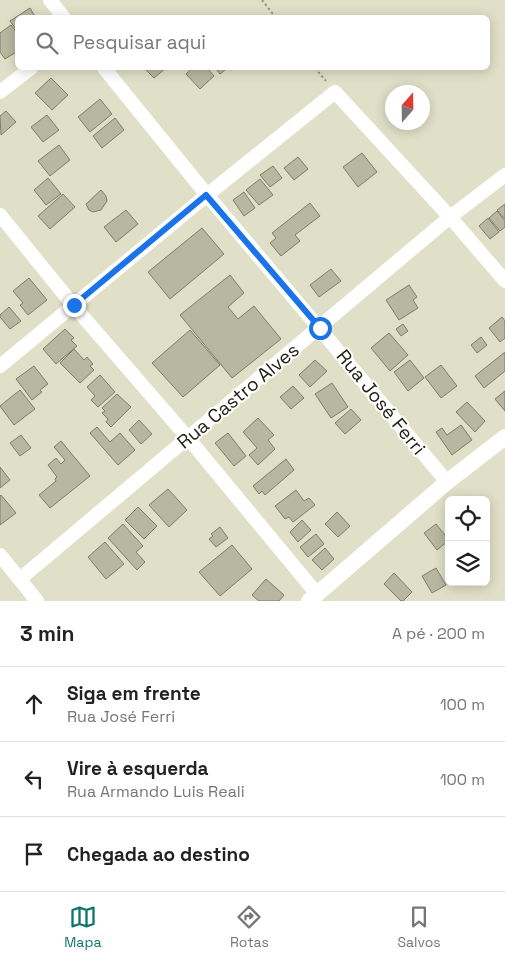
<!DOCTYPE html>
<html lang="pt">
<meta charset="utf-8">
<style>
body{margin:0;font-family:"Space Grotesk",sans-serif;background:#f2f2f2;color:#222}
.controls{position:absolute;right:15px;bottom:15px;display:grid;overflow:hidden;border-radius:8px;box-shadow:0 2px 12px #0003}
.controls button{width:45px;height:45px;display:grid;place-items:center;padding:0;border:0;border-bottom:1px solid #e0e0e0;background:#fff;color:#222;font:25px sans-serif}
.compass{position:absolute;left:385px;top:85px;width:45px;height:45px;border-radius:50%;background:#fff;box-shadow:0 2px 12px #0003;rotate:20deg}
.stop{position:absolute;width:15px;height:15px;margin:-11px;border:4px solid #1a73e8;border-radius:50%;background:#fff}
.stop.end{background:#1a73e8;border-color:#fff;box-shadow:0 1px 5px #0008}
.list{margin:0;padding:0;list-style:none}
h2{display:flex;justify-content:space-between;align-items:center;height:65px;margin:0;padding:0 20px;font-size:21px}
h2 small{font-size:16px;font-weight:400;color:#767676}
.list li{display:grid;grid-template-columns:32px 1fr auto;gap:15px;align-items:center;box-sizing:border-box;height:75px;padding:0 20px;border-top:1px solid #e0e0e0}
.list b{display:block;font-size:19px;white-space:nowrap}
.list p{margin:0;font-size:16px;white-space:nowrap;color:#767676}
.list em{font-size:16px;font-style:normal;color:#767676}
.icon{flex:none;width:28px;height:28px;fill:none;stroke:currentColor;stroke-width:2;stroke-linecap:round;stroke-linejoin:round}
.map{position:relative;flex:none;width:505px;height:601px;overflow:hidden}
.search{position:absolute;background:#fff;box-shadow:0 2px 12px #0003;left:15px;right:15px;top:15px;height:55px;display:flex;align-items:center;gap:12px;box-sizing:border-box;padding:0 18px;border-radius:8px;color:#767676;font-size:19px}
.sheet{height:290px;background:#fff}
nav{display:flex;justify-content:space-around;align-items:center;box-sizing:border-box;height:70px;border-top:1px solid #e0e0e0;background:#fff;font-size:14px;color:#767676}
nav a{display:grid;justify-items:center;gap:2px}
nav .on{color:#0f766e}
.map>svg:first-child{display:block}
.building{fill:#b8b7a0;stroke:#7e7e68}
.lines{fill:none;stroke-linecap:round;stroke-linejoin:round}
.path{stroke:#999986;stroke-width:2;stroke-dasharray:2.5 2.5;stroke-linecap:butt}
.minor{stroke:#fff;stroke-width:14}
.tertiary{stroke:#fff;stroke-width:16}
.route{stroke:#1a73e8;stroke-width:6}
.labels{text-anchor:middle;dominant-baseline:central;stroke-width:4;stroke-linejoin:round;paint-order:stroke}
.street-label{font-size:19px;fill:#222219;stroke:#fff}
</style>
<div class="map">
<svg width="505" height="601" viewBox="0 0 505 601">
<rect width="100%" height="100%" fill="#e0e0c8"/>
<path class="building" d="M 30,8 L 36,18 L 18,18 L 18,32 L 10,21 Z
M 11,25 L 18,34 L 18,51 L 5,59 L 0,52 L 0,33 Z
M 144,68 L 166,68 L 154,78 Z
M 193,68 L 207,68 L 214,76 L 200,89 L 186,74 Z
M 215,68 L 223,68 L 225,70 L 220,74 Z
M 51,78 L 68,95 L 52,110 L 35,93 Z
M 100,99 L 112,114 L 90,132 L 78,117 Z
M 6,111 L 16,122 L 1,135 L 0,116 Z
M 47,115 L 59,130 L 43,142 L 31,127 Z
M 115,118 L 124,130 L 102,148 L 93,136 Z
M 59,145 L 70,160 L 50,176 L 38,161 Z
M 362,153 L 377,172 L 358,187 L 343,167 Z
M 298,157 L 308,169 L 294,180 L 284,168 Z
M 273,166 L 282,178 L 270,187 L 260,175 Z
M 48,178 L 61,194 L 46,205 L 34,190 Z
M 260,179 L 273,195 L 259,205 L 246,190 Z
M 101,190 L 106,196 L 107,201 L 101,210 L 93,212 L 89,210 L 86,204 Z
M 244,192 L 255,208 L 244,216 L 233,200 Z
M 63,194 L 75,207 L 50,229 L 38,216 Z
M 310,203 L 320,216 L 295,235 L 300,241 L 281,256 L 270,243 L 276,238 L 272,233 Z
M 505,204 L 505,219 L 497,210 Z
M 126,210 L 138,224 L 116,242 L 104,227 Z
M 497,211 L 505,221 L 505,227 L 500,231 L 489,218 Z
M 488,218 L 499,232 L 490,239 L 479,226 Z
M 202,228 L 224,254 L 170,299 L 148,272 Z
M 331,269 L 341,281 L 319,297 L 310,285 Z
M 230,275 L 244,293 L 228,307 L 238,319 L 254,306 L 281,339 L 232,378 L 180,315 Z
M 29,278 L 47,300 L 28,315 L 20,305 L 23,303 L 13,291 Z
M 409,285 L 417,297 L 413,300 L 418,308 L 399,320 L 386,300 Z
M 9,307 L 21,321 L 10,329 L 0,317 L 0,315 Z
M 502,317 L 505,321 L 505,338 L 500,342 L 489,328 Z
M 403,324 L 408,331 L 401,336 L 396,329 Z
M 65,329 L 74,338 L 71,340 L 77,346 L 56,364 L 43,349 Z
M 190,330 L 220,365 L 183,397 L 152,363 Z
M 389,333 L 408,355 L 390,371 L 371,348 Z
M 481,337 L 487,345 L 477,353 L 471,345 Z
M 74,349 L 84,360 L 87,357 L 93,364 L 90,366 L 94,370 L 80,383 L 60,363 Z
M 505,352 L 505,371 L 484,388 L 475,376 Z
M 315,360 L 327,371 L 310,387 L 299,375 Z
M 410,360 L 424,378 L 408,391 L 394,372 Z
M 441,365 L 457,386 L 441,398 L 425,377 Z
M 34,366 L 48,384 L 40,390 L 42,392 L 32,400 L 16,379 Z
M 100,375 L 115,392 L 98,407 L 91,400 L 95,396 L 87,387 Z
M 332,383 L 348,407 L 331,418 L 315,394 Z
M 293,386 L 304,398 L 291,409 L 280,397 Z
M 20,390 L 35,409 L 14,425 L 0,406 Z
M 505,391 L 505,411 L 495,399 Z
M 117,394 L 131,407 L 111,427 L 106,422 L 108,419 L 102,413 L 105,411 L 102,408 Z
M 467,402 L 485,421 L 475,432 L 456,412 Z
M 351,409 L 361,420 L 345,434 L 335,423 Z
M 258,418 L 274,435 L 268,440 L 275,449 L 258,465 L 249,455 L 257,448 L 243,432 Z
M 139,420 L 152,434 L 141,444 L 129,430 Z
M 461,425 L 472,440 L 452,455 L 436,432 L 442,428 L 447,435 Z
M 97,427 L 110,442 L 120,433 L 135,450 L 118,465 L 90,433 Z
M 228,433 L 246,456 L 234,466 L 215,443 Z
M 21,435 L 31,448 L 20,456 L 10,443 Z
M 61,441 L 90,476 L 50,508 L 39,495 L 56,481 L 55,479 L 57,477 L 48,465 L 56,458 L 61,464 L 65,460 L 54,447 Z
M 286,459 L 294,470 L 265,495 L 262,491 L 259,494 L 253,486 Z
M 0,467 L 10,480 L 0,488 Z
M 168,489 L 187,510 L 169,527 L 149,505 Z
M 296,490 L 304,501 L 309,498 L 315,505 L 293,522 L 289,517 L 285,519 L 275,506 Z
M 1,495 L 16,513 L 0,525 L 0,496 Z
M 138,507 L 157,526 L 144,539 L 125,520 Z
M 337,512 L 350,526 L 338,537 L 325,524 Z
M 302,520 L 311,530 L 298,542 L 290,532 Z
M 123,524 L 143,546 L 136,552 L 145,562 L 137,570 L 108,538 Z
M 436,524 L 449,540 L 437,550 L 424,533 Z
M 220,527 L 228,538 L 216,547 L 209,539 L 213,536 L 211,534 Z
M 316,534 L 324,544 L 308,557 L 300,547 Z
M 105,542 L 124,564 L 106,579 L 88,557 Z
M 232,545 L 252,569 L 220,596 L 199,572 Z
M 325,548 L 334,559 L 322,570 L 312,560 Z
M 436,568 L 446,585 L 432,593 L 422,576 Z
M 394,573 L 412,592 L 403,601 L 401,601 L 384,584 Z
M 266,579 L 284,595 L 279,601 L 259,601 L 252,595 Z"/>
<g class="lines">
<path class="path" d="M 262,0 L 276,18
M 315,68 L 326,81"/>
<path class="minor" d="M 50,0 L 64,18
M 104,68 L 207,195 L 319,328 L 447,482
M 0,92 L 31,68
M 0,215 L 73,305 L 188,438 L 317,594
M 0,366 L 207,195 L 335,92 L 450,217 L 505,281
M 0,555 L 37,601
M 20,579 L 450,217 L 505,175"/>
<path class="tertiary" d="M 309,601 L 447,482 L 505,437"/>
</g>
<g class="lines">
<path class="route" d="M 74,305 L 206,195 L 320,328"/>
</g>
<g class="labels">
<g class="street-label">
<text transform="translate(238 396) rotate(-40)">Rua Castro Alves</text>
<text transform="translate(381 402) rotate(51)">Rua José Ferri</text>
</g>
</g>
</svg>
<div class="controls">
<button><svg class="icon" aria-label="locate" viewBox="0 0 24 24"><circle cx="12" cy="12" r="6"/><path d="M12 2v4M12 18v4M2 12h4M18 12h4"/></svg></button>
<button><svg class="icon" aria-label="layers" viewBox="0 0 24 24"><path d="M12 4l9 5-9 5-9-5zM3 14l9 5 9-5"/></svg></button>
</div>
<svg class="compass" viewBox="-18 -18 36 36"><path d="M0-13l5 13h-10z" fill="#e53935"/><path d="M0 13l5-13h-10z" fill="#767676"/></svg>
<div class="stop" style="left:320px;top:328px"></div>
<div class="stop end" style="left:74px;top:305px"></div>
<div class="search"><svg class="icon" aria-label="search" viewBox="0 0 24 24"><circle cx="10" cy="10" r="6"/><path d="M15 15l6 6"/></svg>Pesquisar aqui</div>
</div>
<section class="sheet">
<h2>3 min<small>A pé · 200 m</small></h2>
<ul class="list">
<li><svg class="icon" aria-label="ahead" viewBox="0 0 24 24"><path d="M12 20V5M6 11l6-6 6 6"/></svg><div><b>Siga em frente</b><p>Rua José Ferri</p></div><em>100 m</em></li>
<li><svg class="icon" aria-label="left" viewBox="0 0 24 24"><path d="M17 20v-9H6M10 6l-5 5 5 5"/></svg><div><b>Vire à esquerda</b><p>Rua Armando Luis Reali</p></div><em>100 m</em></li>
<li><svg class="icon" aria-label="arrive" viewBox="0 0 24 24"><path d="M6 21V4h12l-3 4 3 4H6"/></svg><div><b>Chegada ao destino</b></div></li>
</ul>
</section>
<nav>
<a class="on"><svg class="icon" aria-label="map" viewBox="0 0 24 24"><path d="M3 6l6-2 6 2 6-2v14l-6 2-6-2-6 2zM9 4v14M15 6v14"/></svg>Mapa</a>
<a><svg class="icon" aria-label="directions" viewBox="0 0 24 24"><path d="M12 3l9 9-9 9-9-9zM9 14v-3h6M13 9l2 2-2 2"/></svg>Rotas</a>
<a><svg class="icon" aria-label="saved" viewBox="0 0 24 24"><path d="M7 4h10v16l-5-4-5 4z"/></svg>Salvos</a>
</nav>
